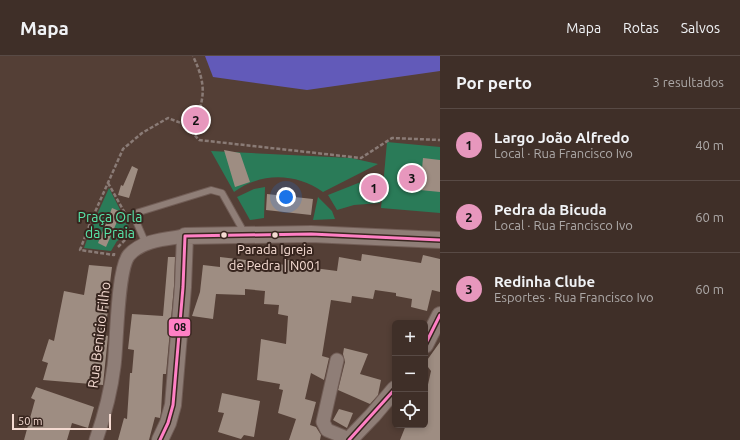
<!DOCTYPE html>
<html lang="pt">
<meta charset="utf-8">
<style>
body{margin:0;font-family:Ubuntu,sans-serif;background:#4a3b34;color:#f1f3f6}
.controls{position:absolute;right:12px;bottom:12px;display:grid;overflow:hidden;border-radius:6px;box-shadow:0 2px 6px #0003}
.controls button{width:36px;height:36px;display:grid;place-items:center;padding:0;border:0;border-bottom:1px solid #584a45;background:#3f2f28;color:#f1f3f6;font:20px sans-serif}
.scale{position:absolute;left:12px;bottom:10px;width:99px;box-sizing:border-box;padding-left:4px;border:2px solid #f5dbd2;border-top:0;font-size:11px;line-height:14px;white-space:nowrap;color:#f5dbd2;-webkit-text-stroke:3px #38261f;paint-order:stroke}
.you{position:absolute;left:286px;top:141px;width:14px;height:14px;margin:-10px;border:3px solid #fff;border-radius:50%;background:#1a73e8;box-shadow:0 0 0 6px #1a73e833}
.badge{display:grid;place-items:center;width:26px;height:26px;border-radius:50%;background:#e797bd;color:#111;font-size:13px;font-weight:700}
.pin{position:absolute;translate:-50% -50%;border:2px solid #fff;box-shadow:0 1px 4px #0006}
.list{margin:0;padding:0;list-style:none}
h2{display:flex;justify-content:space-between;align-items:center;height:52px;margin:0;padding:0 16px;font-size:17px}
h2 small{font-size:13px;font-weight:400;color:#ada9a8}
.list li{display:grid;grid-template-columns:26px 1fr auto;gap:12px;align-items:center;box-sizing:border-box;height:72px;padding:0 16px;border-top:1px solid #584a45}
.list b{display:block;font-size:15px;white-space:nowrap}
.list p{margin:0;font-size:13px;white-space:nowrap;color:#ada9a8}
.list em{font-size:13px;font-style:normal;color:#ada9a8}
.icon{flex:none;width:22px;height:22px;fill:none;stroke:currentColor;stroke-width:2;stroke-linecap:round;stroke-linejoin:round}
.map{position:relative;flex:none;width:440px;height:384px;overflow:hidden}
header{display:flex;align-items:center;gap:24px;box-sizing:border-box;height:56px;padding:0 20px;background:#3f2f28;border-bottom:1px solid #584a45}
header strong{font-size:19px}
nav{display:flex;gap:22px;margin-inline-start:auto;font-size:14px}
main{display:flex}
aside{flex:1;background:#3f2f28}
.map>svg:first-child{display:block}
.green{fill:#2a7b58}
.water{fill:#625ab9}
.building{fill:#9e8d82}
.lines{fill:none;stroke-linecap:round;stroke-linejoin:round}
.service-casing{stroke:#715d56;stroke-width:8}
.minor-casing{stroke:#715d56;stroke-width:15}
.tertiary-casing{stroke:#715d56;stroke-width:18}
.path{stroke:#8a7b76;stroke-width:2.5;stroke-dasharray:4 2;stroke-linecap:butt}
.service{stroke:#8f7e77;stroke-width:6}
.minor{stroke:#8f7e77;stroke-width:13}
.tertiary{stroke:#8f7e77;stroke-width:16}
.bus-1-casing{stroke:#38261f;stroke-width:6}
.bus-1{stroke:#ff80c5;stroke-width:3}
.bus-dot{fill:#f5dbd2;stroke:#38261f;stroke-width:1.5}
.labels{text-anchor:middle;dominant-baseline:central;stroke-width:4;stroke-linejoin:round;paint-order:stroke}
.bus-label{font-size:13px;fill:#f5dbd2;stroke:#38261f}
.park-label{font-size:14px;fill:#57e5a9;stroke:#38261f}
.street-label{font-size:14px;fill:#f5dbd2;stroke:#38261f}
.line-badge{stroke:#38261f;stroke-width:1.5}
.pale-badge-label{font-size:11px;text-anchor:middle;font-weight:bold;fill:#111}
</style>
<header>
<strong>Mapa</strong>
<nav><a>Mapa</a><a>Rotas</a><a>Salvos</a></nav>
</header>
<main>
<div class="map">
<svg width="440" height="384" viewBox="0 0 440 384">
<rect width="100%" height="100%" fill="#543f36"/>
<path class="green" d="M 387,86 L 440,91 L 440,157 L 381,152 Z
M 211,95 L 351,102 L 378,108 L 323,136 C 296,117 261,116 234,136 Z
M 381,118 L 380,147 L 354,149 L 337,154 L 328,139 Z
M 265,131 L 264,162 L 250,164 L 237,141 L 254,133 Z
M 109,132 L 132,177 L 117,185 L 111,195 L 84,192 L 91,172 Z
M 318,141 L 332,155 L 335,163 L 313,164 Z"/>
<path class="water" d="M 205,0 L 440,0 L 440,15 L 307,34 L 213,21 Z"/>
<path class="building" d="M 224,94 L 240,97 L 250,126 L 235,131 Z
M 423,102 L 440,104 L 440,136 L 420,134 Z
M 132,110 L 138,113 L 129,142 L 118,139 L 121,129 L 123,130 Z
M 267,138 L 313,143 L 311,159 L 266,154 Z
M 112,152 L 119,155 L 117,161 L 119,161 L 106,191 L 98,187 Z
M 362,198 L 421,207 L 423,199 L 440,203 L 440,236 L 432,234 L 427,255 L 411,251 L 412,243 L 396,240 L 396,237 L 375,234 L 373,243 L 352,240 L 351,247 L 331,244 L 322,300 L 329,302 L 324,324 L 311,317 L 305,343 L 316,346 L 310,369 L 316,371 L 321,379 L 320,384 L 289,384 L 296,363 L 278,357 L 283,334 L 279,333 L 280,328 L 257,324 L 261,283 L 286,288 L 288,260 L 278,258 L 279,249 L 264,248 L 265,235 L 245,233 L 245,239 L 216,238 L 213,263 L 192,260 L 200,236 L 203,209 L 220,211 L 220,201 L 286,209 L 287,204 L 315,206 L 314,212 L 337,215 L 339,201 L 361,205 Z
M 168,201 L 175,201 L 174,230 L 166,318 L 163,318 L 161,356 L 160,362 L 155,361 L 149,384 L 118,384 L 124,362 L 127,363 L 130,317 L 132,317 L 134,294 L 128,293 L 132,258 L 163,260 Z
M 89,209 L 112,211 L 108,243 L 110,243 L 104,279 L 108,280 L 103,329 L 43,324 L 48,307 L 42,305 L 49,283 L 54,285 L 64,235 L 84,239 Z
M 440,286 L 440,384 L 400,384 L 406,369 L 425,369 L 425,342 L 431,315 L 425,307 Z
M 344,292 L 368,298 L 360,318 L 381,324 L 378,339 L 370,348 L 338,334 L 345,306 L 343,298 Z
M 36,331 L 94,351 L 88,372 L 72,367 L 67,384 L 24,384 L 35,344 L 31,342 Z
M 222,337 L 260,345 L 254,381 L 244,379 L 241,383 L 218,376 L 224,357 L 218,356 Z
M 339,353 L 353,357 L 347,372 L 333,364 Z"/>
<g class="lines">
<g class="service-casing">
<path id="service" d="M 146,188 L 136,165 L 136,157 L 211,134 L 222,137 L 245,178"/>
</g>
<g class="minor-casing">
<path id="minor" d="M 337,304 L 323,366 L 327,374 L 349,383
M 96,384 C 104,361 111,335 114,310 C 117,289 117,213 129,199 C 142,184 167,183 185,180"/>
</g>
<g class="tertiary-casing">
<path id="tertiary" d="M 425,289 L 440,259
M 160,384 L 168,367 L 173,349 L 183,231 L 185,180 L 311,178 L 440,184
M 349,384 L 373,359 L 395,333"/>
</g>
<path class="path" d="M 192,75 C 204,43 208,32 193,0
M 108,127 L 126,159
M 118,191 L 126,183
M 114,197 L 114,199 L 80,194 L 91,165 L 123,93 L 142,77 L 168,62 L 186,69 L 199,84 L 361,102 L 392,82 L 440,84"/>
<use href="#service" class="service"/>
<use href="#minor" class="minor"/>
<use href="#tertiary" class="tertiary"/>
<g class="bus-1-casing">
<path id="bus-1" d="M 425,289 L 440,259
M 160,384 L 168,367 L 173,349 L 183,231 L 185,180 L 311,178 L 440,184
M 349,384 L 395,333"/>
</g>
<use href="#bus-1" class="bus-1"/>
</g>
<g class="bus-dot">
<circle cx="224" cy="179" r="3.5"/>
<circle cx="275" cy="179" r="3.5"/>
</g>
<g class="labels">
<g class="bus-label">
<text x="275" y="193">Parada Igreja<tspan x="275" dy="16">de Pedra | N001</tspan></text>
</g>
<g class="park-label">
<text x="110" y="161">Praça Orla<tspan x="110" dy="16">da Praia</tspan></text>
</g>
<g class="street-label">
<text transform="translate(99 279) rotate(-83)">Rua Benicio Filho</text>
</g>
</g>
<rect class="line-badge" x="168" y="262" width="23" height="19" rx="4" fill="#ff80c5"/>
<g class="pale-badge-label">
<text x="180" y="275">08</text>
</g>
</svg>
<div class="controls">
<button>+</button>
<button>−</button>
<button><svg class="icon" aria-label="locate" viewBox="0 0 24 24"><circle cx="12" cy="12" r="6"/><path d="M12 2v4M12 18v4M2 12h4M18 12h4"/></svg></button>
</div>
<div class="scale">50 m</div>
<div class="you"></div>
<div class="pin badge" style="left:374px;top:132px">1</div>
<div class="pin badge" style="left:196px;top:64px">2</div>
<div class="pin badge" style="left:412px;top:122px">3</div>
</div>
<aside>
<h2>Por perto<small>3 resultados</small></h2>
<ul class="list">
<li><span class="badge">1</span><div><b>Largo João Alfredo</b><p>Local · Rua Francisco Ivo</p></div><em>40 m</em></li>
<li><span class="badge">2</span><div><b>Pedra da Bicuda</b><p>Local · Rua Francisco Ivo</p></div><em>60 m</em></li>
<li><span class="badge">3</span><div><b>Redinha Clube</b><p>Esportes · Rua Francisco Ivo</p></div><em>60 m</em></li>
</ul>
</aside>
</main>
